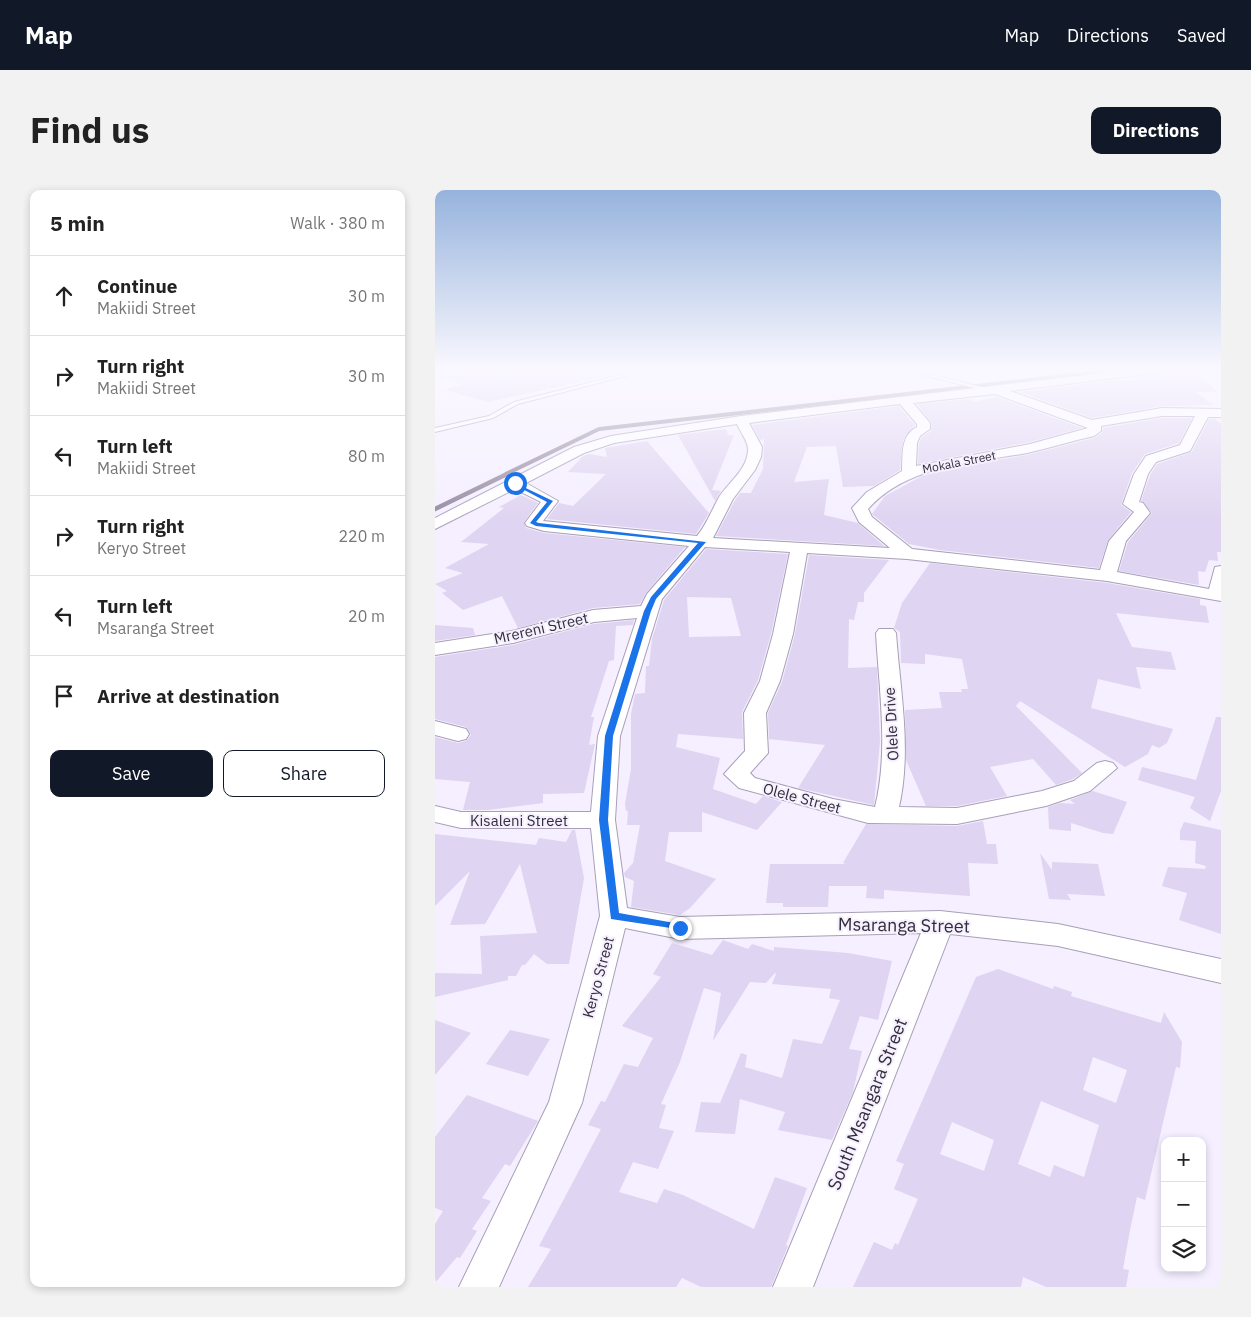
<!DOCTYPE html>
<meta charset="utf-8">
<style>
body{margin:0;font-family:"IBM Plex Sans",sans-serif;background:#f2f2f2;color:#222}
.controls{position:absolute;right:15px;bottom:15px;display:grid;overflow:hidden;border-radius:10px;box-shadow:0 2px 8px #0003}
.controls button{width:45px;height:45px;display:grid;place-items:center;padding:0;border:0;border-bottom:1px solid #e0e0e0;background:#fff;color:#222;font:25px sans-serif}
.stop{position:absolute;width:15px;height:15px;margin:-11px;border:4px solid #1a73e8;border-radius:50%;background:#fff}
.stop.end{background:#1a73e8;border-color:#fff;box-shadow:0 1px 5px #0008}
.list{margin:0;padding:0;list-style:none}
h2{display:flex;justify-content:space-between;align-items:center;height:65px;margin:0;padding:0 20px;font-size:21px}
h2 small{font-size:16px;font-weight:400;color:#767676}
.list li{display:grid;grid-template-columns:32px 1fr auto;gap:15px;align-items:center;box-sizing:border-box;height:80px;padding:0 20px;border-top:1px solid #e0e0e0}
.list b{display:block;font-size:19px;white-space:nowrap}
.list p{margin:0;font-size:16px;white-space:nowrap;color:#767676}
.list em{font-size:16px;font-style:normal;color:#767676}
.actions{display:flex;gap:10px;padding:15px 20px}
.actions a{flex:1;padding:11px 0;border:1px solid #111827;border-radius:10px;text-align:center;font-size:18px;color:#111827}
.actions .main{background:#111827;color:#fff}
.icon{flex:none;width:28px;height:28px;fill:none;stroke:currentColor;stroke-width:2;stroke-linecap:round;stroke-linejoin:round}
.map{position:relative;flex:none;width:786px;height:1097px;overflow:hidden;border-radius:10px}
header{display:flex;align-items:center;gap:30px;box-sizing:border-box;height:70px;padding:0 25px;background:#111827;color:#fff}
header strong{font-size:24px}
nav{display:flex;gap:28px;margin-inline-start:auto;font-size:18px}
.intro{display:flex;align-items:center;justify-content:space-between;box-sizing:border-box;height:120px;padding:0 30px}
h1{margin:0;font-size:35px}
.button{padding:12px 22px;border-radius:10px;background:#111827;color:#fff;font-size:18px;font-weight:700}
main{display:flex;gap:30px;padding:0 30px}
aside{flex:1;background:#fff;border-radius:10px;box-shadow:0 2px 8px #0003}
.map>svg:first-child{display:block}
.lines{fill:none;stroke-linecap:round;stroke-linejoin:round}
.stream-far1{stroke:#938aa0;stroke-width:4}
.stream{stroke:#938aa0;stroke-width:4.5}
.building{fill:#dfd4f1;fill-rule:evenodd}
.lane-casing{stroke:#a89fb7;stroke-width:2}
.street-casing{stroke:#a89fb7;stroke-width:2}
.lane{fill:#fff;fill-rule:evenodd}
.street{fill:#fff;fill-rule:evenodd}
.route{fill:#1a73e8}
.labels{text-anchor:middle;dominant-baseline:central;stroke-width:4;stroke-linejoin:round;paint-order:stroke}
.far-street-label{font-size:12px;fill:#322e38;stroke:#f5efff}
.street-label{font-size:15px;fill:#322e38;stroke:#f5efff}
.near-street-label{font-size:18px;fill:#322e38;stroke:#f5efff}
</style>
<header>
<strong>Map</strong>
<nav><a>Map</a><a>Directions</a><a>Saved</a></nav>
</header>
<div class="intro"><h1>Find us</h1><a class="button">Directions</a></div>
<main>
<aside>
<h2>5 min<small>Walk · 380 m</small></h2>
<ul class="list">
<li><svg class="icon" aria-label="ahead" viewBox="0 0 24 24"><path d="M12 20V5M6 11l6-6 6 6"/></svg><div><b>Continue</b><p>Makiidi Street</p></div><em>30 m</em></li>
<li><svg class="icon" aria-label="right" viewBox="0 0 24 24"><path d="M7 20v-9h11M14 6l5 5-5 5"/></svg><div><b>Turn right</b><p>Makiidi Street</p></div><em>30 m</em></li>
<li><svg class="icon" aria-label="left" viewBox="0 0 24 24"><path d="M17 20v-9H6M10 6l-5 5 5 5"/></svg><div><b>Turn left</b><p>Makiidi Street</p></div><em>80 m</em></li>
<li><svg class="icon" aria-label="right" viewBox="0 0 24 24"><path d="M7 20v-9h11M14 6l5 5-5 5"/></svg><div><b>Turn right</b><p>Keryo Street</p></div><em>220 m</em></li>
<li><svg class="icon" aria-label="left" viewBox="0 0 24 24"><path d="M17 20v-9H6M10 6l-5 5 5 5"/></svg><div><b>Turn left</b><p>Msaranga Street</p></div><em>20 m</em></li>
<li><svg class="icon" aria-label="arrive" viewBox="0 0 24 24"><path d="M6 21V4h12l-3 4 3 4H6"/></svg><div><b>Arrive at destination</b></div></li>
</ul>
<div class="actions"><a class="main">Save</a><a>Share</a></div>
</aside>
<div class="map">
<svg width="786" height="1097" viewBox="0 0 786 1097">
<rect width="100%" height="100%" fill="#f5efff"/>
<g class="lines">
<path class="stream-far1" d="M 71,284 L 164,239 L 691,179"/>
<path class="stream" d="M 0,319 L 74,283"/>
</g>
<path class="building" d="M 0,179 L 171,179 L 172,186 L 53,212 L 10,200 L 27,194 L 0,186 Z
M 720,185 L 766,186 L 783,202 L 760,202 L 778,215 L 727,216 L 657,228 L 585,202 L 680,190 L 696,190 L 694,188 Z
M 562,207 L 647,238 L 595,252 L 483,274 L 484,253 L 487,247 L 496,241 L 497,233 L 482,214 L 536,209 L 538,212 Z
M 464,216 L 480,235 L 468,250 L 465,280 L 439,296 L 408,297 L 401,256 L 372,257 L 359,292 L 394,289 L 389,325 L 423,333 L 449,356 L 281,346 L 300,310 L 305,303 L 316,303 L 328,279 L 329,249 L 325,250 L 317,235 Z
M 727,228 L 757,228 L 744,253 L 710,264 L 697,283 L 686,315 L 696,322 L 673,350 L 664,378 L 505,360 L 474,354 L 437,324 L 450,306 L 487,286 L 529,275 L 592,265 L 659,248 L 667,243 L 668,238 Z
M 774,229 L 780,229 L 786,234 L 786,362 L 782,362 L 783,371 L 774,370 L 770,382 L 763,381 L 764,395 L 684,381 L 693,352 L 717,323 L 706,311 L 715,285 L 722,274 L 757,262 Z
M 291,239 L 293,245 L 299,245 L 277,300 L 286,301 L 280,311 L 243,245 Z
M 212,251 L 274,323 L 261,344 L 112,329 L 124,313 L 138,316 L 171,284 L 133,282 L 148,266 L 154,264 L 172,267 L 170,258 Z
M 86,305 L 103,313 L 89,332 L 91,338 L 109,343 L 250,357 L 211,403 L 205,414 L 158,418 L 83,438 L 67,406 L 28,420 L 7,403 L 12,401 L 0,394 L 28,383 L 10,378 L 54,354 L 26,352 L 69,318 L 64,317 Z
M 271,359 L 353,364 L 336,444 L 323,490 L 307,522 L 308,549 L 243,544 L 241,557 L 285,568 L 278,599 L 321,614 L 328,606 L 347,612 L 322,640 L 267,622 L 267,642 L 234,642 L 230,671 L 281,689 L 255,718 L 245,725 L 196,717 L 199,691 L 190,687 L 189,683 L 198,673 L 205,635 L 192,635 L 193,621 L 191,621 L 190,614 L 196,579 L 196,524 L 200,504 L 210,503 L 211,476 L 214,476 L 217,449 L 229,410 ZM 252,407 L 296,408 L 306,446 L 254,447 Z
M 374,365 L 454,370 L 429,403 L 429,412 L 423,412 L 419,430 L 414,429 L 413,478 L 442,477 L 445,552 L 439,615 L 363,598 L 390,555 L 334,549 L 333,523 L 347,492 L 360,444 Z
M 495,373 L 672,393 L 765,409 L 765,415 L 771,416 L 774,433 L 681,423 L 697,457 L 736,462 L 741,480 L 701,477 L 706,499 L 663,489 L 656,518 L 738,539 L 732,553 L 724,558 L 717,555 L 713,564 L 690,577 L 585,511 L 581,516 L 647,583 L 638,589 L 621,595 L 598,569 L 555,577 L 572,606 L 522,616 L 491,616 L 471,570 L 470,520 L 507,518 L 504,502 L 527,502 L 526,499 L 533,499 L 527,469 L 490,464 L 490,474 L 466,473 L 465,442 L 459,438 L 467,413 Z
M 199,430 L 198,435 L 181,436 L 179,470 L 174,471 L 156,527 L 159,527 L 154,555 L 160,554 L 149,603 L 108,604 L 108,613 L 52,620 L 28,620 L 35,592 L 0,589 L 0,547 L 23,553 L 31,551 L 36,545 L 31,537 L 0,529 L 0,467 L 78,455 L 159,434 Z
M 0,435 L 38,438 L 40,445 L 0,451 Z
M 781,527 L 786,527 L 786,601 L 775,631 L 755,618 L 760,607 L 703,590 L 707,577 L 761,590 Z
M 658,601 L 692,612 L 678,644 L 668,643 L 636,633 L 636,641 L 614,639 L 613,617 L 625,613 L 640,614 L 635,610 Z
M 548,631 L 552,654 L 561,654 L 563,674 L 533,673 L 535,706 L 449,700 L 449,709 L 431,708 L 432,696 L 394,696 L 393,717 L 348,717 L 348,713 L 331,713 L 335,674 L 411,674 L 408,673 L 431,634 L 522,636 Z
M 749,632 L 786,640 L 786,744 L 744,730 L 752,703 L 727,696 L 733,677 L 770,679 L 771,676 L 760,673 L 761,651 L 745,650 L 745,641 Z
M 137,640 L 140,640 L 149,688 L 134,774 L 112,774 L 99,764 L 90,775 L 87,775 L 81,786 L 73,786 L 73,790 L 0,807 L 0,783 L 47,784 L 45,746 L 102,743 L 85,674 L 50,734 L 15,735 L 35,681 L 0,716 L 0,644 L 101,655 L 104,648 L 131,652 Z
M 605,663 L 617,680 L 617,672 L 663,674 L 670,706 L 632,704 L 636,710 L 614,709 Z
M 288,750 L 313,759 L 317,754 L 339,761 L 339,757 L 413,763 L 457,771 L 443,830 L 425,826 L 414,859 L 427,861 L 418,902 L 397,950 L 343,940 L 350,922 L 305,909 L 300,944 L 260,942 L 266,912 L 285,913 L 306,863 L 312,865 L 310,877 L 347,888 L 358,849 L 387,854 L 405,810 L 394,808 L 396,799 L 337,794 L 341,784 L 340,783 L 331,793 L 315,792 L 278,851 L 286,803 L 269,798 L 245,872 L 226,914 L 231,915 L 224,938 L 239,941 L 223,979 L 198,972 L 184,1002 L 222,1013 L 229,999 L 248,1005 L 319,1039 L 340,987 L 372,998 L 351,1055 L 353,1056 L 336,1097 L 266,1097 L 247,1088 L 241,1097 L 93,1097 L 116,1059 L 104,1056 L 166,939 L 153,935 L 166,911 L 170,912 L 189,874 L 203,877 L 218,848 L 187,836 L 226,787 L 218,784 L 237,753 L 277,765 Z
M 563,779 L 618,799 L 619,796 L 637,802 L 636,806 L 726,833 L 729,822 L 747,852 L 745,878 L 741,877 L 710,1010 L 702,1007 L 695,1040 L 688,1079 L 694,1080 L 691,1097 L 611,1097 L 588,1087 L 586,1097 L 418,1097 L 439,1052 L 457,1060 L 460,1053 L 463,1055 L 483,1009 L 459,999 L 469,974 L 461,971 L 541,787 ZM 658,867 L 692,880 L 681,913 L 648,900 ZM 606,911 L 664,935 L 649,987 L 619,975 L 615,987 L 583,974 ZM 517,932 L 559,950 L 549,981 L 505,964 Z
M 0,830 L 36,843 L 0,885 Z
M 75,840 L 115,849 L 93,886 L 51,874 Z
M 32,905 L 103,931 L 75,976 L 70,974 L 47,1008 L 56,1011 L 37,1039 L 42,1041 L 25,1068 L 22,1067 L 0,1093 L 0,1034 L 8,1021 L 0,1018 L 0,947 Z"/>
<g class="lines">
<g class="lane-casing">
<path id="lane" d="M 208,179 L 217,179 L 83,214 L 58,228 L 0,242 L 0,238 L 54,226 L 79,212 Z
M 464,179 L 473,179 L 559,200 L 556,202 Z"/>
</g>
<g class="street-casing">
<path id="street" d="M 702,179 L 735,179 L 729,182 L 575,201 L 657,230 L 727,218 L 786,219 L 786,227 L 773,227 L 755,261 L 721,272 L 713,284 L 704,312 L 708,313 L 715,323 L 691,351 L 682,382 L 774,399 L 780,377 L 786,376 L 786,411 L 672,391 L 472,369 L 372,363 L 358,444 L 345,491 L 331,523 L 333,563 L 315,583 L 320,588 L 398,609 L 440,617 C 454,561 444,500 441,443 L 444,439 L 458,439 L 461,443 C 465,500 477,560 464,617 L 522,618 L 607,601 L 639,591 L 662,573 L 670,571 L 678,573 L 682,578 L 655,601 L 611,616 L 522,634 L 433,633 L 304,598 L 289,584 L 310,561 L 309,523 L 325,491 L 338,444 L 355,362 L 270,357 L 227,409 L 185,546 L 180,630 L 192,718 L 245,727 L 505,721 L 623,734 L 786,769 L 786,793 L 623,756 L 515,744 L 378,1097 L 338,1097 L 486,743 L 245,749 L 190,738 L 147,913 L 64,1097 L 24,1097 L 114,912 L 165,726 L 156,638 L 26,638 L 0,632 L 0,616 L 26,622 L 156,622 L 163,546 L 202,428 L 159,432 L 78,453 L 0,465 L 0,453 L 77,441 L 158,420 L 206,416 L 212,404 L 254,356 L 109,341 L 92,336 L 90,333 L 106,312 L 80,299 L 0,339 L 0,328 L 139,257 L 176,246 L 306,226 ZM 560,204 L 653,238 L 595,254 L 481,276 L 482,253 L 485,246 L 495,239 L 495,233 L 478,213 ZM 465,214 L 482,234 L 482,237 C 465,246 468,264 467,281 L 432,302 L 417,318 L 424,332 L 455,358 L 278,348 L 298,309 L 320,280 L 326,267 L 327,257 L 314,233 ZM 727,226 L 760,226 L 745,255 L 711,266 L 699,284 L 688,314 L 699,322 L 674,351 L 665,380 L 477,359 L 437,327 L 433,319 C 472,275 538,273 592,263 C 614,258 637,251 659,246 L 666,241 L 666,236 ZM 302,234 C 305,241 313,252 313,259 C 313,280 292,293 283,309 C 276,322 271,335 262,346 L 108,331 L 123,311 L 91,293 L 149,263 L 179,253 Z
M 0,531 L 31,539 L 34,544 L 31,549 L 23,551 L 0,545 Z"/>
</g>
<use href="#lane" class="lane"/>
<use href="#street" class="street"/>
</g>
<linearGradient id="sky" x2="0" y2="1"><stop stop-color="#96b3dd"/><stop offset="0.54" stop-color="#faf8ff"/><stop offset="1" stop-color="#faf8ff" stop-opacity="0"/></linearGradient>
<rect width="786" height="332" fill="url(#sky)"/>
<path class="route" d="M 78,292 L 118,311 L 101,332 L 104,333 L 271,352 L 221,409 L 216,421 L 178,546 L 173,630 L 184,723 L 245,734 L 249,735 L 249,740 L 176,729 L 164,630 L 170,546 L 209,421 L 216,407 L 263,353 L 101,336 L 95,333 L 112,312 L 78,294 Z"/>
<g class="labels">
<g class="far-street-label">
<text transform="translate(524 272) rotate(-11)">Mokala Street</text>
</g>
<g class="street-label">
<text transform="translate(106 438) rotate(-13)">Mrereni Street</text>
<text transform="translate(456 534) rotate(-93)">Olele Drive</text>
<text transform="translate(367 608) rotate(15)">Olele Street</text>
<text x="84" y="630">Kisaleni Street</text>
<text transform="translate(163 787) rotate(-75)">Keryo Street</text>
</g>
<g class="near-street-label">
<text transform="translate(469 735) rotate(1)">Msaranga Street</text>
<text transform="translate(432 914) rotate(-68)">South Msangara Street</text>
</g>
</g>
</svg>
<div class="controls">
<button>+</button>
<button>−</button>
<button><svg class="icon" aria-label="layers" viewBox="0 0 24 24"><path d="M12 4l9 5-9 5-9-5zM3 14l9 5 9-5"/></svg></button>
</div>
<div class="stop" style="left:80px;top:293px"></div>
<div class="stop end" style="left:245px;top:738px"></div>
</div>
</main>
